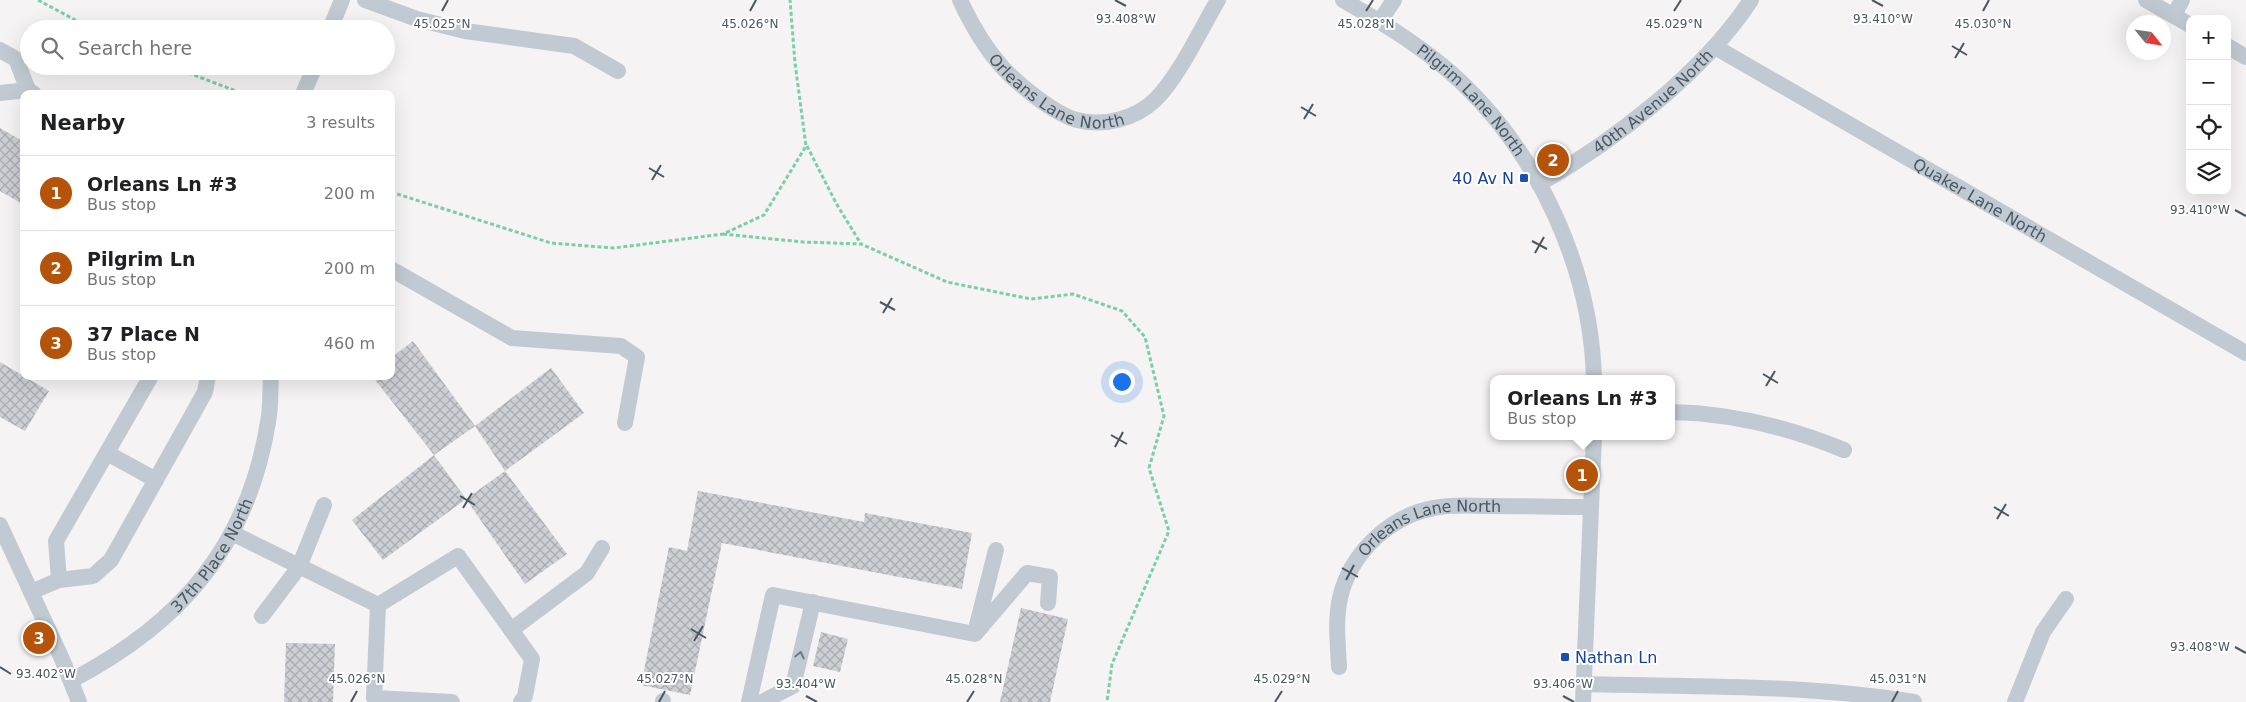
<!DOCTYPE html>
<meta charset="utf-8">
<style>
body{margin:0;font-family:"DejaVu Sans",sans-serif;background:#f2f2f2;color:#202124}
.controls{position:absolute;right:15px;top:15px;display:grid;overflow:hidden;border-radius:10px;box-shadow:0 5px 20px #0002}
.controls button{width:45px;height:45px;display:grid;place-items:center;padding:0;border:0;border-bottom:1px solid #e0e0e0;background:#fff;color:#202124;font:25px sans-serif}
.compass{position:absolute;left:2126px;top:15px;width:45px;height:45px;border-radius:50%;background:#fff;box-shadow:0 5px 20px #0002;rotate:120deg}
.you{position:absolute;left:1121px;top:381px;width:18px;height:18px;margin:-12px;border:4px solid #fff;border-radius:50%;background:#1a73e8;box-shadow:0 0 0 8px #1a73e833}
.badge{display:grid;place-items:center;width:32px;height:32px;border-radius:50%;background:#b45309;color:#fff;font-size:16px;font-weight:700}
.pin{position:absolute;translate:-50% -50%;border:2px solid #fff;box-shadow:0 1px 5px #0006}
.popup{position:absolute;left:1490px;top:375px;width:185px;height:65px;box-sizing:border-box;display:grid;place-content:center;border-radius:10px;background:#fff;filter:drop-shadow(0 1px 4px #0005);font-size:16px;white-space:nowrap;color:#757577}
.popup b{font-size:19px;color:#202124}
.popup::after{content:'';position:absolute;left:50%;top:100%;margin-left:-10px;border:10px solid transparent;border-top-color:#fff}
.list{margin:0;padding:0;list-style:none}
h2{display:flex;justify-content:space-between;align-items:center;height:65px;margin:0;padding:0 20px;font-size:21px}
h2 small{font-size:16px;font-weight:400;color:#757577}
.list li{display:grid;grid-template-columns:32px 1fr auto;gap:15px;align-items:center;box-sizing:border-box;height:75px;padding:0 20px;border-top:1px solid #e0e0e0}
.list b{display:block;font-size:19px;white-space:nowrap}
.list p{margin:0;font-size:16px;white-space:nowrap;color:#757577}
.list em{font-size:16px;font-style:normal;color:#757577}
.icon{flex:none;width:28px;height:28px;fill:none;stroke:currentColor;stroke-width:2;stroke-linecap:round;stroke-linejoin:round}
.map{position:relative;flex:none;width:2246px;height:702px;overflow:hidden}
.search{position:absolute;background:#fff;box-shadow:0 5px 20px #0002;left:20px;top:20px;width:375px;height:55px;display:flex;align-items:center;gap:12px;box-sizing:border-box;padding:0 18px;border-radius:28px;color:#757577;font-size:19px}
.panel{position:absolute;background:#fff;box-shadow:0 5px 20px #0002;left:20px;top:90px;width:375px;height:290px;border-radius:10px}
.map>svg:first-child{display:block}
.building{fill:url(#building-cross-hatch)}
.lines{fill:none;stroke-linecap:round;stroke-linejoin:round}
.path{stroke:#7ad0a6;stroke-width:3;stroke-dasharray:4 2.5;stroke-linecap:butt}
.minor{stroke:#c1cad2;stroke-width:16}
.oneway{stroke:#6e7983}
.ticks{fill:none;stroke:#4a5661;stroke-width:2}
.transit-dot{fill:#1a4fb4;stroke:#fff;stroke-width:2}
.labels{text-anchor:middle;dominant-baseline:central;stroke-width:4;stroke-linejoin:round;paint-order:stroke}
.street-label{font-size:16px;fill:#4a5661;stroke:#fff}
.transit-label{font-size:16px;fill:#164399;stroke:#fff;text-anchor:end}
.ticks-label{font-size:12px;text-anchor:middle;fill:#4a5661;stroke:#fff;stroke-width:4;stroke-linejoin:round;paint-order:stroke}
</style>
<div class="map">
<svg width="2246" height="702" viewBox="0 0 2246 702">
<defs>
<pattern id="building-cross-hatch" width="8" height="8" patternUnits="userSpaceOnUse" patternTransform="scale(1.25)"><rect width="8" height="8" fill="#cdcfd5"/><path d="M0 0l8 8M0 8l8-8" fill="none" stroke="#a8abb0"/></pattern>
</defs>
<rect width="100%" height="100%" fill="#f5f3f3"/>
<path class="building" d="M 0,128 L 24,142 L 24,205 L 0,191 Z
M 413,341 L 475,426 L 434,455 L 372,376 L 391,376 L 391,358 Z
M 0,362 L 49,391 L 25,431 L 0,417 Z
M 551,368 L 584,413 L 505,471 L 475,426 Z
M 434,455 L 466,499 L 383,560 L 352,520 Z
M 505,471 L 567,554 L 525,584 L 466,499 Z
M 698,491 L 864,522 L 865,513 L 972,533 L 962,589 L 722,543 L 690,695 L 641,685 L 669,547 L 687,551 Z
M 1021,608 L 1068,619 L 1050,702 L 1000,702 Z
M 821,632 L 848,639 L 840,672 L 813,666 Z
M 286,643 L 335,644 L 333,702 L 284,702 Z"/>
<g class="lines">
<path class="path" d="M 38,0 L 92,29
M 170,66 L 244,94
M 807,146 L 836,203 L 861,244
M 391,192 L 551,243 L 614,248 L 723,234 L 764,215 L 806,146 L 795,63 L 790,0
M 723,234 L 803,242 L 861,244 L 947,282 L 1031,299 L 1073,294 L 1122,311 L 1145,337 L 1164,416 L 1149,468 L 1169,531 L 1112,664 L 1107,702"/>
<g class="minor">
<path d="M 365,0 L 417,19 L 465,31 L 574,46 L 618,71"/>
<path id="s1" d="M 960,0 C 971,24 985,48 1003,68 C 1019,85 1054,114 1077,120 C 1104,127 1135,119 1155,100 C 1178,78 1201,29 1218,0"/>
<path id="s2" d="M 1343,0 C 1385,24 1426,49 1461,82 C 1540,157 1591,269 1594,379"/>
<path d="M 2146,0 L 2190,25"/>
<path d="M 2174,15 L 2182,0"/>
<path d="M 1380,21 L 1394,0"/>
<path d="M 330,29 L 342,0"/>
<path d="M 2227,46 L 2246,57"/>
<path id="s3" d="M 1715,47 L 2246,353"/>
<path d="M 0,50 L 16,59 L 28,90"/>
<path d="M 0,93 L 28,90 L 34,94"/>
<path d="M 303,94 L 315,66"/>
<path id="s4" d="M 1539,184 C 1614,141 1703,73 1751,0"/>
<path d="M 391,269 L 512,338 L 621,346 L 637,357 L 625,423"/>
<path d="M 1671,412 C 1731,413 1788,427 1844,450"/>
<path d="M 107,453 L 156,480"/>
<path d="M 0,525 L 62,659 L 79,702"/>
<path d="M 232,533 L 378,605"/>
<path d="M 59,580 L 56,541 L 151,376"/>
<path d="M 31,592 L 59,580 L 93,576 L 111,560 L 205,392 L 208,376"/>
<path d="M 378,605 L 458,556 L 532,659 L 525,696 L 521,702"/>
<path d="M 378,605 L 374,698 L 452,702"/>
<path d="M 262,616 L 299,567 L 324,505"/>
<path d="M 976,629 L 996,550"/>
<path d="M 511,630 L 587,573 L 602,548"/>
<path id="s5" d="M 1339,667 C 1338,644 1335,621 1340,598 C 1350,554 1389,516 1434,508 C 1453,504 1472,506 1491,506 C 1524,506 1557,507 1590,507"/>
<path id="s6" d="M 72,680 C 181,623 248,546 268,422 C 271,407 270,391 271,376"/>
<path d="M 1583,684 C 1694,687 1805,684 1914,702"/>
<path d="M 663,702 L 663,701"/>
<path d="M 749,702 L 773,595 L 975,634 L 1027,573 L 1050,577 L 1048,603"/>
<path d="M 762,702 L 793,686 L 813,602"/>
<path d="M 1583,702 L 1594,436"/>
<path d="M 2015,702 L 2043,632 L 2066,599"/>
</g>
</g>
<defs><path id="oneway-chevron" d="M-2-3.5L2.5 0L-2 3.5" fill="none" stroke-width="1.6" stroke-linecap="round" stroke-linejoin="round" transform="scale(1.25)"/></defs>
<use class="oneway" href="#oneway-chevron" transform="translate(800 655) rotate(-77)"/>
<path class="ticks" d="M 1115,0 L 1126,6M 1872,0 L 1883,6M 442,11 L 448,0M 750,11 L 756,0M 1366,11 L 1373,0M 1674,11 L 1681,0M 1983,11 L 1989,0M 1952,46 L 1967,55M 1955,58 L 1964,43M 1301,107 L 1316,116M 1304,119 L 1313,104M 649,168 L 664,177M 652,180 L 661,165M 2235,210 L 2246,216M 1532,241 L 1547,249M 1535,253 L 1544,237M 880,302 L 895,310M 883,313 L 892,298M 1763,374 L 1778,383M 1766,386 L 1775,371M 1111,435 L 1127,444M 1115,447 L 1123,432M 460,496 L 475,505M 1994,507 L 2009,516M 463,508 L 472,493M 1997,519 L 2006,504M 1342,568 L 1358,577M 1346,580 L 1354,565M 691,629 L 706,638M 694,641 L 703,626M 2235,647 L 2246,653M 0,667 L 11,674M 806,696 L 817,702M 1563,696 L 1574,702M 351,702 L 357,691M 659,702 L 665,691M 967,702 L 974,691M 1275,702 L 1282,691M 1892,702 L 1898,691"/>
<g class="transit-dot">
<rect x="1519" y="173" width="10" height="10" rx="2.5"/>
<rect x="1560" y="652" width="10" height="10" rx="2.5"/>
</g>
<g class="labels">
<g class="street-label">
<text stroke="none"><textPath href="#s1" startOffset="142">Orleans Lane North</textPath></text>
<text stroke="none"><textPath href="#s4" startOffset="141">40th Avenue North</textPath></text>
<text stroke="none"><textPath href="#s2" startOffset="164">Pilgrim Lane North</textPath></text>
<text stroke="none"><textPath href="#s3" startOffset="306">Quaker Lane North</textPath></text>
<text stroke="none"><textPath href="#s5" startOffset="196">Orleans Lane North</textPath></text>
<text stroke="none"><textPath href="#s6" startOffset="191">37th Place North</textPath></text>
</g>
<g class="transit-label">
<text x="1514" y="178">40 Av N</text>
<text x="1575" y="657" text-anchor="start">Nathan Ln</text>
</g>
</g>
<g class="ticks-label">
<text x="1883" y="23">93.410°W</text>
<text x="1126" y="23">93.408°W</text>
<text x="442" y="28">45.025°N</text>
<text x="750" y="28">45.026°N</text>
<text x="1366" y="28">45.028°N</text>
<text x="1674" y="28">45.029°N</text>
<text x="1983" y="28">45.030°N</text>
<text x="2200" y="214">93.410°W</text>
<text x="2200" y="651">93.408°W</text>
<text x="46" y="678">93.402°W</text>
<text x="357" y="683">45.026°N</text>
<text x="665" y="683">45.027°N</text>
<text x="974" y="683">45.028°N</text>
<text x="1282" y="683">45.029°N</text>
<text x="1898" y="683">45.031°N</text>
<text x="806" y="688">93.404°W</text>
<text x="1563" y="688">93.406°W</text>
</g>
</svg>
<div class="controls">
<button>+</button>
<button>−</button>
<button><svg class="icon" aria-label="locate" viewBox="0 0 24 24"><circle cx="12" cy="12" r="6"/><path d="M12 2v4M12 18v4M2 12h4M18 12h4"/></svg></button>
<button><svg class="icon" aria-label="layers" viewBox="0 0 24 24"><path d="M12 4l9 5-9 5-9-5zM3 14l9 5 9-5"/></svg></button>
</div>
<svg class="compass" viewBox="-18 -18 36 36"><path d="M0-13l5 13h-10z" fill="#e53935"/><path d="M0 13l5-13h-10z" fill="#757577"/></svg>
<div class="you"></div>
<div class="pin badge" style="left:1582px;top:475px">1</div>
<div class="popup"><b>Orleans Ln #3</b>Bus stop</div>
<div class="pin badge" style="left:1553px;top:160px">2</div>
<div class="pin badge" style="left:39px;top:638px">3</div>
<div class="search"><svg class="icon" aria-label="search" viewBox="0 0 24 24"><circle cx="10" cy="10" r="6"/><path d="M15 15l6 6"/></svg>Search here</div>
<section class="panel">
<h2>Nearby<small>3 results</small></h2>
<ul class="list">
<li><span class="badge">1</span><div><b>Orleans Ln #3</b><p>Bus stop</p></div><em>200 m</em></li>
<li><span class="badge">2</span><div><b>Pilgrim Ln</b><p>Bus stop</p></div><em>200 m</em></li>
<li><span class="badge">3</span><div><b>37 Place N</b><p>Bus stop</p></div><em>460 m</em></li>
</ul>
</section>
</div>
